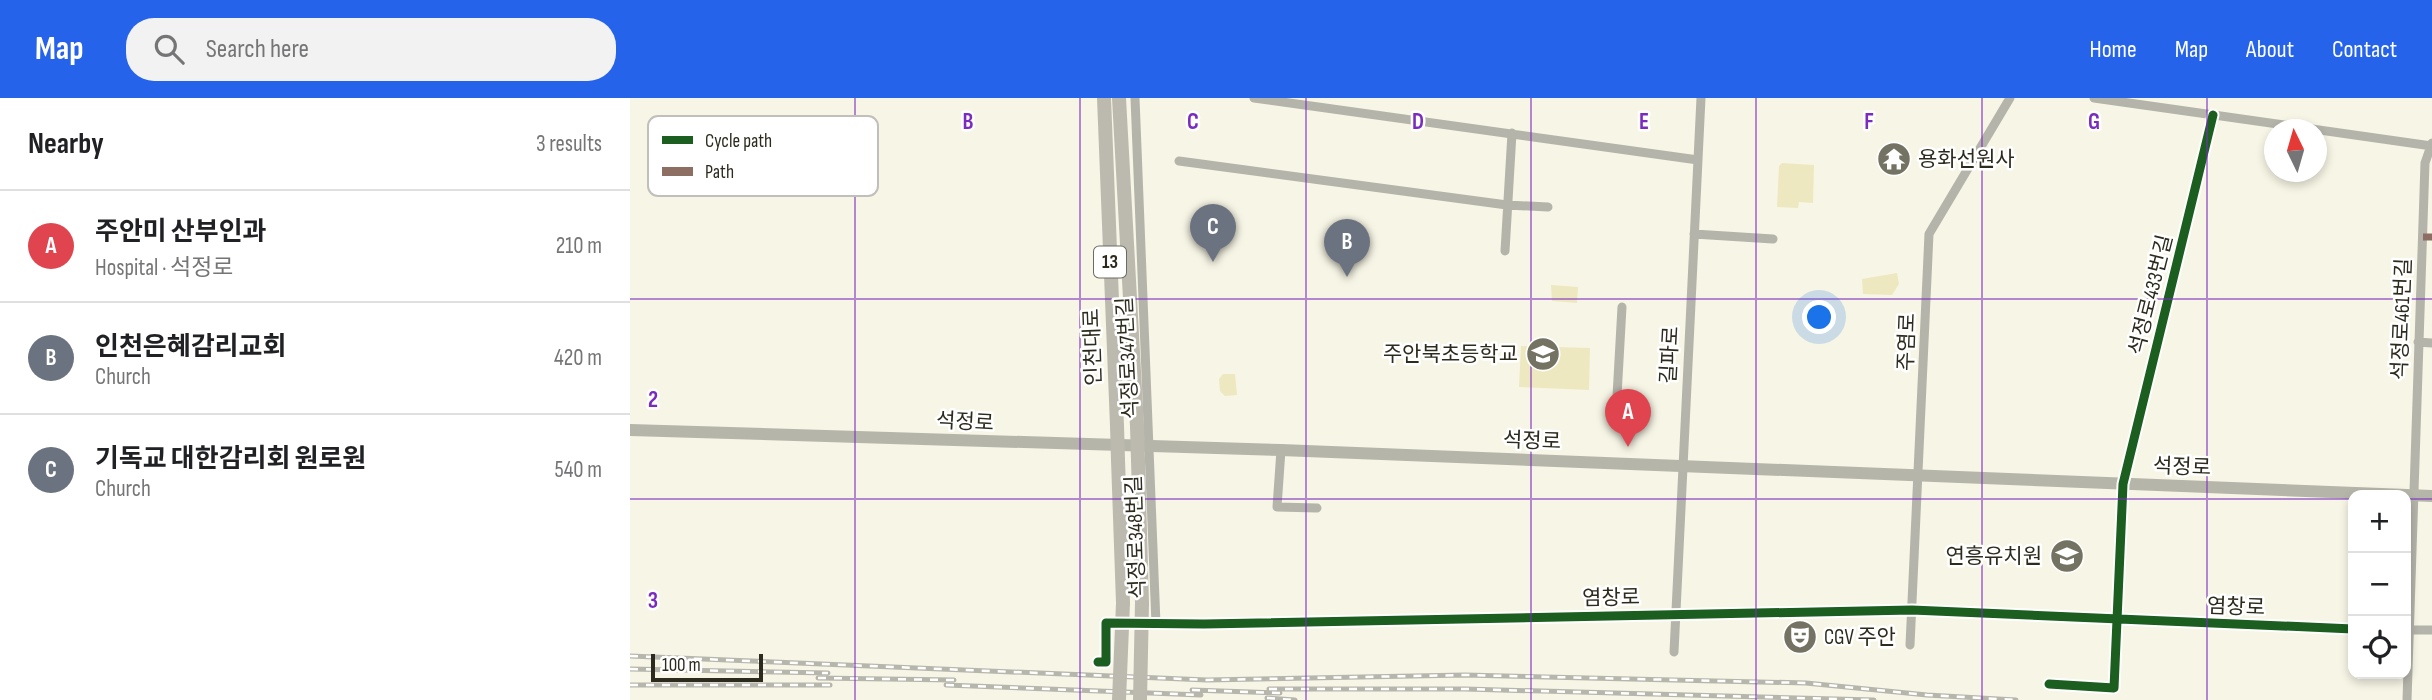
<!DOCTYPE html>
<meta charset="utf-8">
<style>
body{margin:0;font-family:"Sofia Sans Condensed","Noto Sans KR",sans-serif;background:#f2f2f2;color:#202124}
.controls{position:absolute;right:21px;bottom:21px;display:grid;overflow:hidden;border-radius:14px;box-shadow:0 4px 10px #0003}
.controls button{width:63px;height:63px;display:grid;place-items:center;padding:0;border:0;border-bottom:2px solid #e0e0e0;background:#fff;color:#202124;font:35px sans-serif}
.compass{position:absolute;left:1634px;top:21px;width:63px;height:63px;border-radius:50%;background:#fff;box-shadow:0 4px 10px #0003;rotate:355deg}
.scale{position:absolute;left:21px;bottom:18px;width:112px;box-sizing:border-box;padding-left:7px;border:4px solid #2d2b1d;border-top:0;font-size:19px;line-height:24px;white-space:nowrap;color:#2d2b1d;-webkit-text-stroke:5px #fff;paint-order:stroke}
.you{position:absolute;left:1190px;top:220px;width:24px;height:24px;margin:-18px;border:5px solid #fff;border-radius:50%;background:#1a73e8;box-shadow:0 0 0 10px #1a73e833}
.badge{display:grid;place-items:center;width:46px;height:46px;border-radius:50%;background:#2563eb;color:#fff;font-size:23px;font-weight:700}
.pin{position:absolute;translate:-50% -58px;filter:drop-shadow(0 2px 4px #0008)}
.pin::after{content:'';position:absolute;top:37px;width:24px;height:21px;background:inherit;clip-path:polygon(0 0,100% 0,50% 100%)}
.list{margin:0;padding:0;list-style:none}
h2{display:flex;justify-content:space-between;align-items:center;height:91px;margin:0;padding:0 28px;font-size:30px}
h2 small{font-size:23px;font-weight:400;color:#757577}
.list li{display:grid;grid-template-columns:46px 1fr auto;gap:21px;align-items:center;box-sizing:border-box;height:112px;padding:0 28px;border-top:2px solid #e0e0e0}
.list b{display:block;font-size:26px;white-space:nowrap}
.list p{margin:0;font-size:23px;white-space:nowrap;color:#757577}
.list em{font-size:23px;font-style:normal;color:#757577}
.icon{flex:none;width:38px;height:38px;fill:none;stroke:currentColor;stroke-width:2;stroke-linecap:round;stroke-linejoin:round}
.map{position:relative;flex:none;width:1802px;height:602px;overflow:hidden}
header{display:flex;align-items:center;gap:42px;box-sizing:border-box;height:98px;padding:0 35px;background:#2563eb;color:#fff}
header strong{font-size:33px}
nav{display:flex;gap:38px;margin-inline-start:auto;font-size:24px}
.search{width:490px;height:63px;background:#f2f2f2;display:flex;align-items:center;gap:18px;box-sizing:border-box;padding:0 24px;border-radius:28px;color:#757577;font-size:26px}
main{display:flex}
aside{flex:1;background:#fff}
.map>svg:first-child{display:block}
.green{fill:#eee8c1}
.lines{fill:none;stroke-linecap:round;stroke-linejoin:round}
.minor{stroke:#b4b4ab;stroke-width:9}
.major{stroke:#b6b5aa;stroke-width:12}
.highway{stroke:#bcbaae;stroke-width:14}
.rail-casing{stroke:#b7b6ad;stroke-width:5}
.rail{stroke:#fff;stroke-width:2.5;stroke-dasharray:8;stroke-linecap:butt}
.highway-bridge{stroke:#bcbaae;stroke-width:14}
.quiet{stroke:#8d6e63;stroke-width:7;stroke-dasharray:14 7;stroke-linecap:butt}
.cycleway-casing{stroke:#fff;stroke-width:13}
.cycleway{stroke:#1b5e20;stroke-width:9}
.grid{fill:none;stroke:#7b2cbf;stroke-width:2;stroke-opacity:0.55}
.labels{text-anchor:middle;dominant-baseline:central;stroke-width:5;stroke-linejoin:round;paint-order:stroke}
.shield{fill:#fff;stroke:#6c6b61;stroke-width:2}
.shield-label{font-size:19px;font-weight:bold;fill:#2d2b1d}
.poi-label{font-size:21px;fill:#2d2b1d;stroke:#fff;text-anchor:start}
.street-label{font-size:21px;fill:#2d2b1d;stroke:#fff}
.key{fill:#fff;stroke:#c0bfbb;stroke-width:2}
.key-label{font-size:19px;fill:#2d2b1d}
.grid-label{font-size:23px;text-anchor:middle;font-weight:bold;fill:#7b2cbf;stroke:#fff;stroke-width:5;stroke-linejoin:round;paint-order:stroke}
</style>
<header>
<strong>Map</strong>
<div class="search"><svg class="icon" aria-label="search" viewBox="0 0 24 24"><circle cx="10" cy="10" r="6"/><path d="M15 15l6 6"/></svg>Search here</div>
<nav><a>Home</a><a>Map</a><a>About</a><a>Contact</a></nav>
</header>
<main>
<aside>
<h2>Nearby<small>3 results</small></h2>
<ul class="list">
<li><span class="badge" style="background:#e0444e">A</span><div><b>주안미 산부인과</b><p>Hospital · 석정로</p></div><em>210 m</em></li>
<li><span class="badge" style="background:#6b7280">B</span><div><b>인천은혜감리교회</b><p>Church</p></div><em>420 m</em></li>
<li><span class="badge" style="background:#6b7280">C</span><div><b>기독교 대한감리회 원로원</b><p>Church</p></div><em>540 m</em></li>
</ul>
</aside>
<div class="map">
<svg width="1802" height="602" viewBox="0 0 1802 602">
<rect width="100%" height="100%" fill="#f7f5e5"/>
<path class="green" d="M 1152,65 L 1184,67 L 1183,105 L 1169,104 L 1168,110 L 1147,109 L 1149,68 Z
M 1267,175 L 1269,186 L 1262,197 L 1233,196 L 1232,181 Z
M 921,187 L 948,189 L 947,205 L 922,203 Z
M 891,248 L 960,250 L 959,292 L 889,289 Z
M 593,276 L 605,276 L 607,297 L 595,298 L 590,293 L 589,281 Z"/>
<g class="lines">
<path class="minor" d="M 505,0 L 526,526
M 624,0 L 1068,62
M 1464,0 L 1802,48
M 549,63 L 877,107 L 918,109
M 1064,136 L 1143,141
M 875,153 L 882,35
M 1788,244 L 1802,245
M 987,298 L 992,209
M 651,352 L 647,409 L 687,410
M 1776,532 L 1802,532
M 1280,547 L 1299,136 L 1380,0
M 1044,554 L 1071,0
M 468,564 L 476,564 L 476,525 L 574,526 L 1282,512 L 1723,531
M 1419,586 L 1484,590 L 1493,386 L 1583,17
M 1777,602 L 1795,65 L 1802,45"/>
<path class="major" d="M 0,332 L 651,352 L 1802,398"/>
<path class="highway" d="M 474,0 L 487,328
M 489,0 L 507,328
M 488,362 L 493,505
M 508,362 L 512,505"/>
<g class="rail-casing">
<path id="rail" d="M 0,558 L 577,582 L 835,577 L 1176,585 L 1297,597 L 1386,602
M 0,571 L 198,575
M 188,580 L 324,582
M 0,587 L 200,587
M 316,587 L 571,597
M 639,591 L 835,591 L 1244,602
M 562,592 L 650,595
M 637,600 L 665,602"/>
</g>
<use href="#rail" class="rail"/>
<path class="highway-bridge" d="M 487,328 L 488,362
M 507,328 L 508,362
M 489,602 L 493,505
M 510,602 L 512,505"/>
<path class="quiet" d="M 1793,139 L 1802,139"/>
<g class="cycleway-casing">
<path id="cycleway" d="M 468,564 L 476,564 L 476,525 L 574,526 L 1282,512 L 1723,531
M 1419,586 L 1484,590 L 1493,386 L 1583,17"/>
</g>
<use href="#cycleway" class="cycleway"/>
</g>
<path class="grid" d="M 225,0 L 225,602M 450,0 L 450,602M 676,0 L 676,602M 901,0 L 901,602M 1126,0 L 1126,602M 1352,0 L 1352,602M 1577,0 L 1577,602M 0,201 L 1802,201M 0,401 L 1723,401M 1776,401 L 1802,401"/>
<defs>
<g id="temple-disc" transform="scale(1.75)"><circle r="9.5" fill="#747263" stroke="#fff"/><path d="M0-6L5-2H3V0L6.5 2.5H4V6H1.5V3h-3V6H-4V2.5H-6.5L-3 0V-2H-5Z" fill="#fff"/></g>
<g id="school-disc" transform="scale(1.75)"><circle r="9.5" fill="#747263" stroke="#fff"/><path d="M0-5L7-2L0 1L-7-2ZM-4 1L0 2.5L4 1V4Q0 6-4 4Z" fill="#fff"/></g>
<g id="theatre-disc" transform="scale(1.75)"><circle r="9.5" fill="#747263" stroke="#fff"/><path d="M-5-5.5Q0-4 5-5.5V0Q5 5 0 6Q-5 5-5 0ZM-3.3-2.5H-1v1.5H-3.3ZM1-2.5H3.3v1.5H1ZM-2.8 1Q0 5.5 2.8 1Z" fill="#fff"/></g>
</defs>
<g fill-rule="evenodd">
<use href="#temple-disc" x="1264" y="61"/>
<use href="#school-disc" x="913" y="256"/>
<use href="#school-disc" x="1437" y="458"/>
<use href="#theatre-disc" x="1170" y="539"/>
</g>
<g class="labels">
<rect class="shield" x="464" y="148.5" width="32" height="31" rx="5"/>
<g class="shield-label">
<text x="480" y="164">13</text>
</g>
<g class="poi-label">
<text x="1288" y="61">용화선원사</text>
<text x="888" y="256" text-anchor="end">주안북초등학교</text>
<text x="1412" y="458" text-anchor="end">연흥유치원</text>
<text x="1194" y="539">CGV 주안</text>
</g>
<g class="street-label">
<text transform="translate(1521 197) rotate(-76)">석정로433번길</text>
<text transform="translate(1772 221) rotate(-88)">석정로461번길</text>
<text transform="translate(1277 244) rotate(-88)">주염로</text>
<text transform="translate(463 249) rotate(-92)">인천대로</text>
<text transform="translate(1040 257) rotate(-87)">길파로</text>
<text transform="translate(498 260) rotate(-93)">석정로347번길</text>
<text transform="translate(335 324) rotate(3)">석정로</text>
<text transform="translate(902 343) rotate(2)">석정로</text>
<text transform="translate(1552 369) rotate(2)">석정로</text>
<text transform="translate(506 439) rotate(-92)">석정로348번길</text>
<text transform="translate(981 500) rotate(-1)">염창로</text>
<text transform="translate(1606 509) rotate(2)">염창로</text>
</g>
</g>
<rect x="18" y="18" width="230" height="80" rx="10" class="key"/>
<rect x="32" y="38" width="31" height="8" fill="#1b5e20"/>
<rect x="32" y="69" width="31" height="9" fill="#8d6e63"/>
<g class="key-label">
<text x="75" y="49">Cycle path</text>
<text x="75" y="80">Path</text>
</g>
<g class="grid-label">
<text x="338" y="31">B</text>
<text x="563" y="31">C</text>
<text x="788" y="31">D</text>
<text x="1014" y="31">E</text>
<text x="1239" y="31">F</text>
<text x="1464" y="31">G</text>
<text x="23" y="309">2</text>
<text x="23" y="510">3</text>
</g>
</svg>
<div class="controls">
<button>+</button>
<button>−</button>
<button><svg class="icon" aria-label="locate" viewBox="0 0 24 24"><circle cx="12" cy="12" r="6"/><path d="M12 2v4M12 18v4M2 12h4M18 12h4"/></svg></button>
</div>
<svg class="compass" viewBox="-18 -18 36 36"><path d="M0-13l5 13h-10z" fill="#e53935"/><path d="M0 13l5-13h-10z" fill="#757577"/></svg>
<div class="scale">100 m</div>
<div class="you"></div>
<div class="pin badge" style="left:998px;top:349px;background:#e0444e">A</div>
<div class="pin badge" style="left:717px;top:179px;background:#6b7280">B</div>
<div class="pin badge" style="left:583px;top:164px;background:#6b7280">C</div>
</div>
</main>
